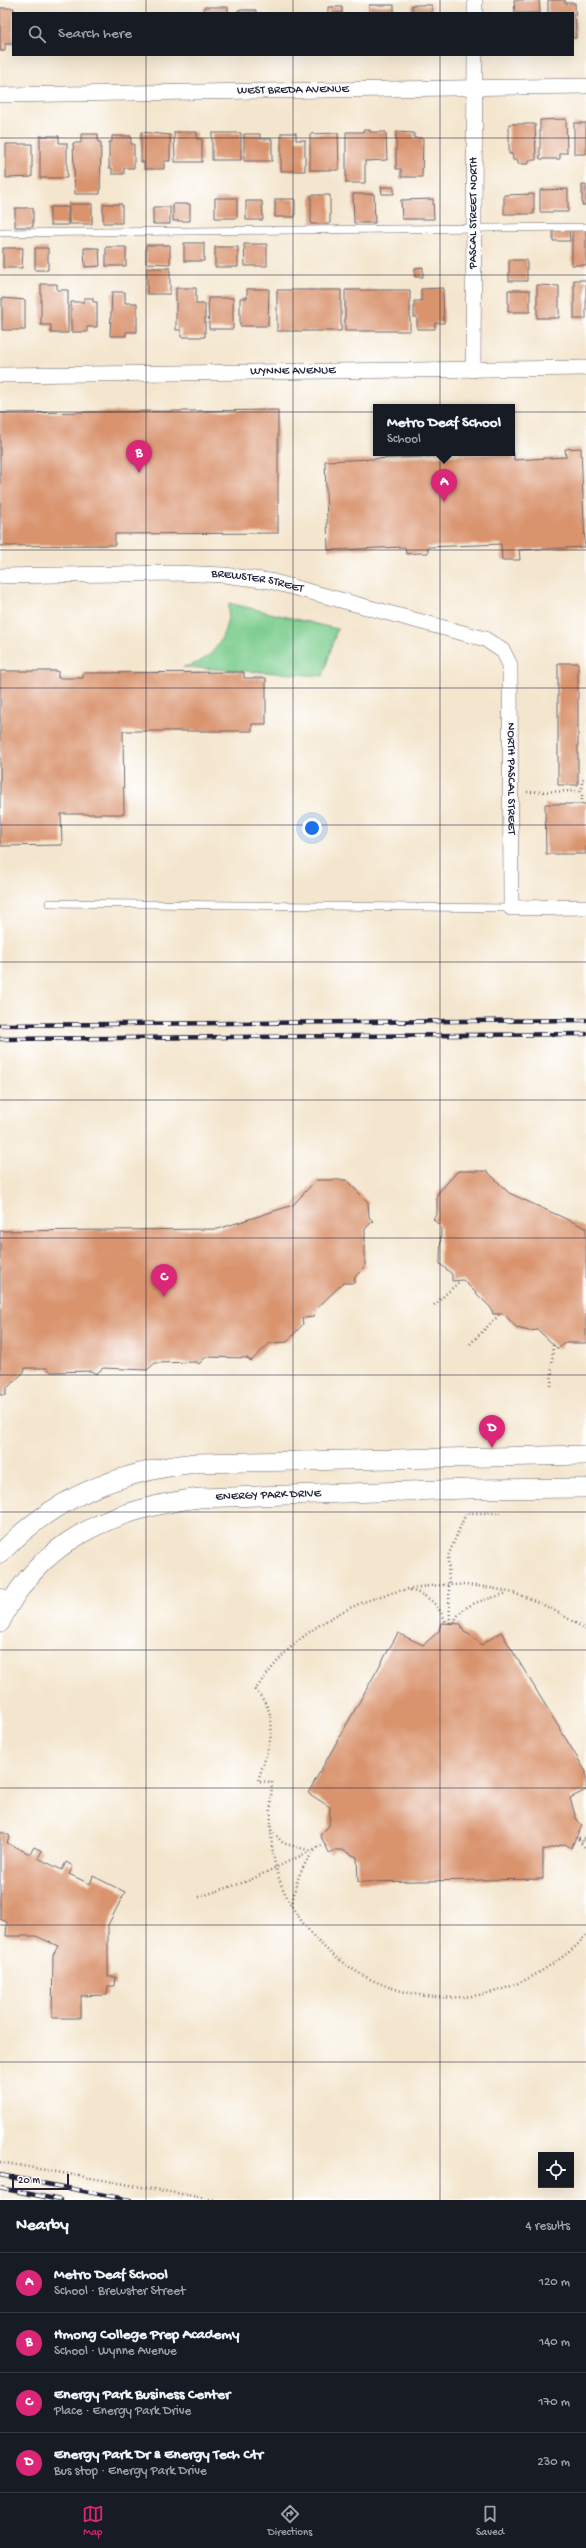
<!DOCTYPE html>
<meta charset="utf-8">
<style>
body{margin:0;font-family:"Gochi Hand",sans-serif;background:#242831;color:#f1f3f6}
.controls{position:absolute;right:12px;bottom:12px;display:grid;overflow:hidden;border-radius:0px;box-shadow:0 4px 16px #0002}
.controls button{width:36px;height:36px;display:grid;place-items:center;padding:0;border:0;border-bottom:1px solid #363941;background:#171b24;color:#f1f3f6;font:20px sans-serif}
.scale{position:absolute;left:12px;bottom:10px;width:57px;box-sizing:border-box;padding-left:4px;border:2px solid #22223b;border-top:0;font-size:11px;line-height:14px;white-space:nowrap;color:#22223b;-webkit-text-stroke:3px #fff;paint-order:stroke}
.you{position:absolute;left:312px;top:828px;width:14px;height:14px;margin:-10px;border:3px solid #fff;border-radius:50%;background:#1a73e8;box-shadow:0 0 0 6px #1a73e833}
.badge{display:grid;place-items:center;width:26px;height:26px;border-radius:50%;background:#db2777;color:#fff;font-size:13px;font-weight:700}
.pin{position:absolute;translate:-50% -33px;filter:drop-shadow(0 1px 2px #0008)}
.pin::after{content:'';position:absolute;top:21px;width:14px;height:12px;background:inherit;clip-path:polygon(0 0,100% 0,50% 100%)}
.popup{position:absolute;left:373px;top:404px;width:142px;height:52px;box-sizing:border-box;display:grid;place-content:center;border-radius:0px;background:#171b24;filter:drop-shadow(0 1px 3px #0005);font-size:13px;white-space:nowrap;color:#9ea1a6}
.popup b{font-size:15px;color:#f1f3f6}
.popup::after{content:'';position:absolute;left:50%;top:100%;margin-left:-8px;border:8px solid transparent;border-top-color:#171b24}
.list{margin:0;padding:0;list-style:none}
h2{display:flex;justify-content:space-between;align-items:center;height:52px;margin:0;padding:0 16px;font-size:17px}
h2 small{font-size:13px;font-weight:400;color:#9ea1a6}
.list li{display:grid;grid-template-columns:26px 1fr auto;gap:12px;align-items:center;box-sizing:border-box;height:60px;padding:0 16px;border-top:1px solid #363941}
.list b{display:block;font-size:15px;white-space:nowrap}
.list p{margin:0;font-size:13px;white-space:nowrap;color:#9ea1a6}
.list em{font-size:13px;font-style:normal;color:#9ea1a6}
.icon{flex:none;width:22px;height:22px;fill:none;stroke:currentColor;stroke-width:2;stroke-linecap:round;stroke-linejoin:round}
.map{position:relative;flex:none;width:586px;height:2200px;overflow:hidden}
.search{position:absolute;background:#171b24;box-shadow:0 4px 16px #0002;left:12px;right:12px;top:12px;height:44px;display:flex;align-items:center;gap:10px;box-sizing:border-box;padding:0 14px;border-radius:0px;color:#9ea1a6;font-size:15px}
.sheet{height:292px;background:#171b24}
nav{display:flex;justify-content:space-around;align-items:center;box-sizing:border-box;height:56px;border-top:1px solid #363941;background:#171b24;font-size:11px;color:#9ea1a6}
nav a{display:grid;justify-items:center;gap:2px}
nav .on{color:#db2777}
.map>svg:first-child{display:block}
.green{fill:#7dcd8e;stroke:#507864}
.building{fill:#d9936d}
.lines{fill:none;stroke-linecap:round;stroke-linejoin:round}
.service-casing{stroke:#6c676e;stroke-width:8}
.minor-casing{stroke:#6c676e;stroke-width:16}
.tertiary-casing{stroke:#6c676e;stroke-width:20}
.path{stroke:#6c676e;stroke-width:2.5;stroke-dasharray:1 3;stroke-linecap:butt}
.service{stroke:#fff;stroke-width:7}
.minor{stroke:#fff;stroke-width:15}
.tertiary{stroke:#fff;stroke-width:19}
.rail-casing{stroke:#22223b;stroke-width:4.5}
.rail{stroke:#fff;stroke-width:3;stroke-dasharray:9;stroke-linecap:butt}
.grid{fill:none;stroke:#22223b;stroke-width:1;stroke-opacity:0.55}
.labels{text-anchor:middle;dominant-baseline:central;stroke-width:3;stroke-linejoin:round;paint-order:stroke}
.street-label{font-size:12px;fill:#22223b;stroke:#fff}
</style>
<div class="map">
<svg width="586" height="2200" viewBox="0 0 586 2200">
<rect width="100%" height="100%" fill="#fff"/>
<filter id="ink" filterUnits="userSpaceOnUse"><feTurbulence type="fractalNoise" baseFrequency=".025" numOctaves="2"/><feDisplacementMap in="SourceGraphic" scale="8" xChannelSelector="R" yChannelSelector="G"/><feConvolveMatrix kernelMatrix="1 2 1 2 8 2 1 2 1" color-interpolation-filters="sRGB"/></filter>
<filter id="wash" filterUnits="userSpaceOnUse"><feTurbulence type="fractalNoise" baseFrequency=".012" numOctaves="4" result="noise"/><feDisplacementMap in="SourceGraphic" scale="16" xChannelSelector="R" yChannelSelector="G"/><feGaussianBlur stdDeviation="0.9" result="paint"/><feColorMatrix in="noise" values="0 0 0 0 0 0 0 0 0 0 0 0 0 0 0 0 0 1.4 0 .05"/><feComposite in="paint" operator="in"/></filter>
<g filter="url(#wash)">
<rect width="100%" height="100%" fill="#f4e6ce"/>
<path class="green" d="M 229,603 L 337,629 L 323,676 L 183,667 C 215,662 229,633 229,603 Z"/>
<g id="blocks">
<path class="building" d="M 514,0 L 539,0 L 540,13 L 515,13 Z
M 548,0 L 565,0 L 565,3 L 575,3 L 576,38 L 573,38 L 573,13 L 548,13 Z
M 369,5 L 394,5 L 394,13 L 369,13 Z
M 412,5 L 432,5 L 432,13 L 412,13 Z
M 204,7 L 228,7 L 228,13 L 204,13 Z
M 328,7 L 342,7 L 342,13 L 328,13 Z
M 0,8 L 14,8 L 13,44 L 5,44 L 5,51 L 0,51 Z
M 238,10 L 256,10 L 256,13 L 238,13 Z
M 566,119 L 567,153 L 560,153 L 560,159 L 540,159 L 540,120 Z
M 574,123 L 586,123 L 586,154 L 574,154 Z
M 509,124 L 535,124 L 536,160 L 529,160 L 529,164 L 518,164 L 518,160 L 513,160 L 512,154 L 509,154 Z
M 363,130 L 370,130 L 370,132 L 386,132 L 387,160 L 365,161 L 365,183 L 346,183 L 346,132 L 363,132 Z
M 141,132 L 170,135 L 170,161 L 164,161 L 164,169 L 144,169 L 144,162 L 141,162 Z
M 174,132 L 197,132 L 197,139 L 202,139 L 202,162 L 175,162 Z
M 396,132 L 414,133 L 414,138 L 423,138 L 422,177 L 401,177 L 401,169 L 396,169 Z
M 212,133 L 241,133 L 241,160 L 212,160 Z
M 281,133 L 296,133 L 296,140 L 305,140 L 305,171 L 281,171 Z
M 338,133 L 339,170 L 310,170 L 310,134 Z
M 81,134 L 98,134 L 98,142 L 101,142 L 100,194 L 75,194 L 73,143 L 81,143 Z
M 244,134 L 260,134 L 260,139 L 272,139 L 272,161 L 244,161 Z
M 40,136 L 59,136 L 59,143 L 67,143 L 67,178 L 40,178 Z
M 112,136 L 131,136 L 131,144 L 134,144 L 134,168 L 124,168 L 124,174 L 112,174 L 112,168 L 109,168 L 109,142 L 112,142 Z
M 6,144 L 32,144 L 32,177 L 6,178 Z
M 582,185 L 586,185 L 586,205 L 582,205 Z
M 381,187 L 394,187 L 394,194 L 382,194 Z
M 568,189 L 568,212 L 540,212 L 540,190 Z
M 353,194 L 374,194 L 375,223 L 354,223 Z
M 534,194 L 534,214 L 504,214 L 504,195 Z
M 311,195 L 330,195 L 330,224 L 311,224 Z
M 215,198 L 237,198 L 237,218 L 215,218 Z
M 275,199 L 295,199 L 295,217 L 275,217 Z
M 433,199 L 434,219 L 402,219 L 401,200 Z
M 246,201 L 262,201 L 263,220 L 246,220 Z
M 69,204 L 92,204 L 92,224 L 69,224 Z
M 103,204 L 122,204 L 122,223 L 103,223 Z
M 173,204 L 190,204 L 190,221 L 173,221 Z
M 50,207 L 68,207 L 68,225 L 50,225 Z
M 153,207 L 170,207 L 170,224 L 153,224 Z
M 15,208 L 33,208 L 33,227 L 15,227 Z
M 553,229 L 569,229 L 570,241 L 553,241 Z
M 572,229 L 586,229 L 586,265 L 572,265 Z
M 184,243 L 204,243 L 204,261 L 184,261 Z
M 244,244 L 267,244 L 267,266 L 245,266 Z
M 146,245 L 170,245 L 170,264 L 146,263 Z
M 106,247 L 126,247 L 126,266 L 106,266 Z
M 215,247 L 238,247 L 238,267 L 215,267 Z
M 3,248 L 23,248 L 22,268 L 3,268 Z
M 35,248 L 48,248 L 48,270 L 35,270 Z
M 84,248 L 99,248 L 100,266 L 85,267 Z
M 509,260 L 527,260 L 527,281 L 509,281 Z
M 423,267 L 423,277 L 415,277 L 415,268 Z
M 147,268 L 170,268 L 170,294 L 147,294 Z
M 574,280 L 586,280 L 586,319 L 574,319 Z
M 41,284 L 57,284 L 57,290 L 68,290 L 68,333 L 51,333 L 51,325 L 41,325 Z
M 537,285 L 559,286 L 559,318 L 537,318 Z
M 176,288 L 196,288 L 196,304 L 205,304 L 205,337 L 181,337 L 181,330 L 176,330 Z
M 443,288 L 444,323 L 435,323 L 435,329 L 417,329 L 417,317 L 414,317 L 414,301 L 421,301 L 421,289 Z
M 247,289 L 269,289 L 268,326 L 240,326 L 240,298 L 247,298 Z
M 277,290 L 341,290 L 341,331 L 277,331 Z
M 345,290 L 410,290 L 410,331 L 345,331 Z
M 508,290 L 530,290 L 530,312 L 508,312 Z
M 112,292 L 125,292 L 125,303 L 137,303 L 137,332 L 126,332 L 126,336 L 110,336 Z
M 2,298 L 25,300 L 25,330 L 2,330 Z
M 84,298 L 93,298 L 93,302 L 97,302 L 97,327 L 87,327 L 87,332 L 71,332 L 71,302 L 84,302 Z
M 208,298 L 233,298 L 233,329 L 209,329 Z
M 278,410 L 278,533 L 115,534 L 115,545 L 0,546 L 0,413 Z
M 581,448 L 585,547 L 519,550 L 520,560 L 502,560 L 501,544 L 428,547 L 428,553 L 419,553 L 406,554 L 405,547 L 328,550 L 325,461 L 514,453 L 514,460 L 566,457 L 565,449 Z
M 558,663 L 578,663 L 578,785 L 558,785 Z
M 0,671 L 58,671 L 58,678 L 83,678 L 83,673 L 244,672 L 244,678 L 266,678 L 266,724 L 252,724 L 252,731 L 123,731 L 124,814 L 61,814 L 62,845 L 0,846 Z
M 545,804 L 586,804 L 586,854 L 546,854 Z
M 458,1171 L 487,1171 L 509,1193 L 586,1228 L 586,1343 L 564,1343 L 558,1349 L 538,1330 L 529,1331 L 517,1328 L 504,1314 L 493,1314 L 491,1308 L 463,1280 L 452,1281 L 452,1274 L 440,1264 L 441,1227 L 433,1219 L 437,1214 L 437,1194 Z
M 316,1180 L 346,1180 L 368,1202 L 369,1217 L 373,1221 L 365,1229 L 365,1267 L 355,1277 L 354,1283 L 343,1283 L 315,1310 L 314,1317 L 302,1318 L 303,1324 L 287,1342 L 270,1343 L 251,1361 L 247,1358 L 206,1357 L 199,1364 L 196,1362 L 155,1363 L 147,1370 L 103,1368 L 96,1374 L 91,1371 L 51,1372 L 47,1368 L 25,1368 L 24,1372 L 6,1389 L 6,1395 L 0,1395 L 0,1231 L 218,1229 L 293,1205 Z
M 441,1623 L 461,1624 L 464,1632 L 474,1637 L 481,1645 L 501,1632 L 586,1772 L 586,1790 L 570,1798 L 576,1818 L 582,1826 L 571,1848 L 565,1844 L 543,1850 L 543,1879 L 358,1882 L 357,1857 L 342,1850 L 335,1850 L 330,1854 L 320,1835 L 329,1826 L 330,1807 L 308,1793 L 398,1633 L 423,1645 L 439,1631 Z
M 2,1832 L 10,1836 L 7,1843 L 30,1854 L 34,1847 L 42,1851 L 38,1858 L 62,1870 L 66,1862 L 73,1866 L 69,1874 L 90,1884 L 93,1876 L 125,1892 L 108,1925 L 108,1977 L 116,1977 L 115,1986 L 108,1986 L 107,1995 L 81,1996 L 81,2018 L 52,2018 L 53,1955 L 58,1946 L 36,1936 L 6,1936 L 7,1922 L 0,1919 L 0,1836 Z"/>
</g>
</g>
<g filter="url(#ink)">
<use href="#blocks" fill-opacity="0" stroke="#6c676e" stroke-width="1"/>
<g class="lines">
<g class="service-casing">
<path id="service" d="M 0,233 L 586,227
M 49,903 L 511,908"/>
</g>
<g class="minor-casing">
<g id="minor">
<path d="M 475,0 L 475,13"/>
<path id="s1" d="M 0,95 L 586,86"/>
<path id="s2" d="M 473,370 L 475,55"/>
<path id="s3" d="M 0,375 L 586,368"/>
<path id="s4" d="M 0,576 L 175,573 L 224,575 L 270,581 L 485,639 L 503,651 L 510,665 L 511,908 L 586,907"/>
<path d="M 0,1596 L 10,1602"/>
</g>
</g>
<g class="tertiary-casing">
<g id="tertiary">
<path d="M 0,1554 C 53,1497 119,1472 195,1463 L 586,1455"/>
<path id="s5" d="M 0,1623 C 38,1540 113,1509 199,1498 L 468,1489 L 586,1488"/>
</g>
</g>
<path class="path" d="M 527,792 L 582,791
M 582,804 L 582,781 L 586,778
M 434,1305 L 460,1281
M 470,1344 L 500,1314
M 551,1386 L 553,1345
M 410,1590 C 428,1595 439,1605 446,1623
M 450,1623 L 448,1556 L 466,1513 L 501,1513
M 454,1623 C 461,1602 488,1600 507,1593
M 586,1630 C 568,1618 550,1607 530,1599 C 449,1567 350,1591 288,1650 C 276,1662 265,1677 255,1690 C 284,1719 268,1746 258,1781 L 272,1782 C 270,1819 268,1856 284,1891 C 331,1992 457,2030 549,1966 C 563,1957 576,1948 586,1935
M 271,1830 L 283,1843 L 311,1851
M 576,1837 L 586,1849
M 579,1838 L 586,1838
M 578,1839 L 586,1842
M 199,1897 L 248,1881 L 325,1844
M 292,1906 C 295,1883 300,1868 315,1850
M 0,2162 L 215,2200"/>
<use href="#service" class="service"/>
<use href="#minor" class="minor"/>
<use href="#tertiary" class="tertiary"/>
<g class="rail-casing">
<path id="rail" d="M 0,1025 L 586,1020
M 0,1039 L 586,1034
M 0,2175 L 130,2200
M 0,2188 L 60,2200"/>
</g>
<use href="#rail" class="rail"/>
</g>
</g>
<path class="grid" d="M 146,0 L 146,13M 293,0 L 293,13M 440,0 L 440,13M 146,55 L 146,2200M 293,55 L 293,2200M 440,55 L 440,2200M 0,138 L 586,138M 0,275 L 586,275M 0,412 L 586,412M 0,550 L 586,550M 0,688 L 586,688M 0,825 L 586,825M 0,962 L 586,962M 0,1100 L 586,1100M 0,1238 L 586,1238M 0,1375 L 586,1375M 0,1512 L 586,1512M 0,1650 L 586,1650M 0,1788 L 586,1788M 0,1925 L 586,1925M 0,2062 L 586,2062"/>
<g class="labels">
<g class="street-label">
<text stroke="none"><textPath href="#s1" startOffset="293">WEST BREDA AVENUE</textPath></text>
<text stroke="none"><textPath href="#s2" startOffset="157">PASCAL STREET NORTH</textPath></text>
<text stroke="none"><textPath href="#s3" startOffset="293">WYNNE AVENUE</textPath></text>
<text stroke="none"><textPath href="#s4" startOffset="258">BREWSTER STREET</textPath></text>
<text stroke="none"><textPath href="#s4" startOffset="644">NORTH PASCAL STREET</textPath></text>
<text stroke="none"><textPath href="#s5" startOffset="316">ENERGY PARK DRIVE</textPath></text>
</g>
</g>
</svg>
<div class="controls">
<button><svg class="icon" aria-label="locate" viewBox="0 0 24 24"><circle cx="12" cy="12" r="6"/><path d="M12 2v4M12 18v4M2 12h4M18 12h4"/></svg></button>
</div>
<div class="scale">20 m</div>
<div class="you"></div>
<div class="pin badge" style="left:444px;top:502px">A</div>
<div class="popup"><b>Metro Deaf School</b>School</div>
<div class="pin badge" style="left:139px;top:473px">B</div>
<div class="pin badge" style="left:164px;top:1297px">C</div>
<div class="pin badge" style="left:492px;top:1448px">D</div>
<div class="search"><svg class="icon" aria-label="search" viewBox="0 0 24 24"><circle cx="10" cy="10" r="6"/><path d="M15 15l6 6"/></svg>Search here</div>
</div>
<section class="sheet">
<h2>Nearby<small>4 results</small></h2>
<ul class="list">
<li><span class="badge">A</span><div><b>Metro Deaf School</b><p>School · Brewster Street</p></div><em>120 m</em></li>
<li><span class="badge">B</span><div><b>Hmong College Prep Academy</b><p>School · Wynne Avenue</p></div><em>140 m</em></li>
<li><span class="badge">C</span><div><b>Energy Park Business Center</b><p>Place · Energy Park Drive</p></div><em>170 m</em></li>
<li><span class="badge">D</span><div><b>Energy Park Dr &amp; Energy Tech Ctr</b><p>Bus stop · Energy Park Drive</p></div><em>230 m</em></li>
</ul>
</section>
<nav>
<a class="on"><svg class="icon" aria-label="map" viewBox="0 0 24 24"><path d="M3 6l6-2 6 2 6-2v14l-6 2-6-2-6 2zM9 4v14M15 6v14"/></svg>Map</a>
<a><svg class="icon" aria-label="directions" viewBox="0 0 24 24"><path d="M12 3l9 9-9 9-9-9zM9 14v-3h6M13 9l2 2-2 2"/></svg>Directions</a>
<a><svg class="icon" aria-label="saved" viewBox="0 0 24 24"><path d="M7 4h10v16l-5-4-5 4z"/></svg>Saved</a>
</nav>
